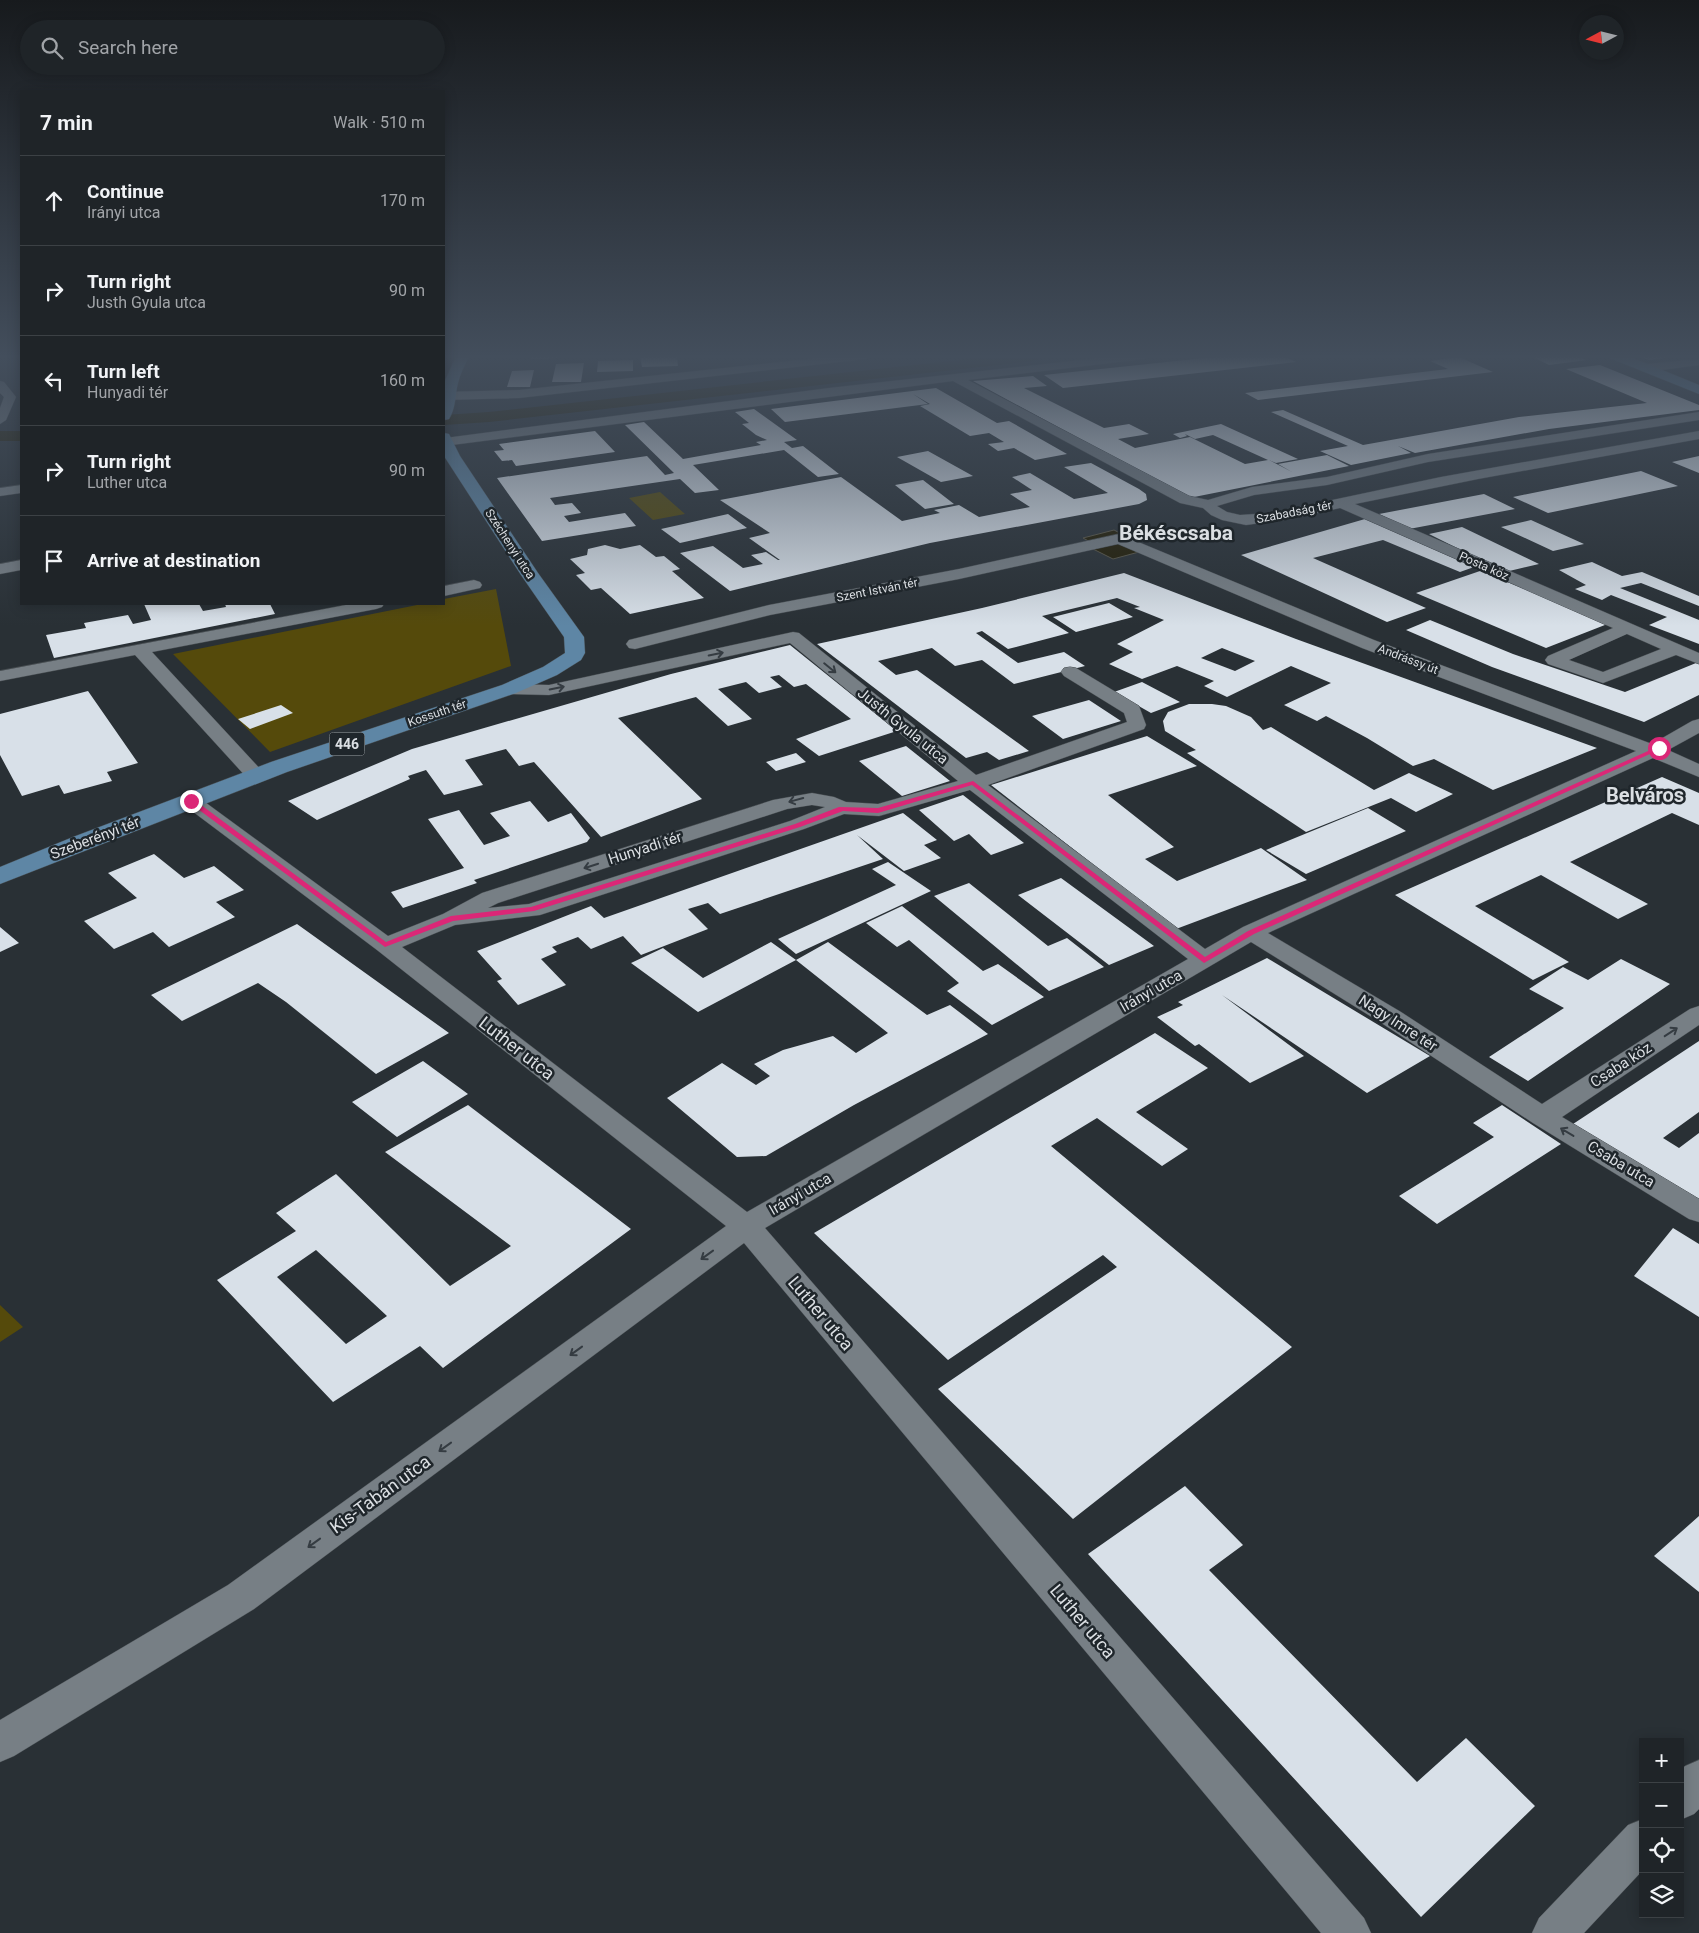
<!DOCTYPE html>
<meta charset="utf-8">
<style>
body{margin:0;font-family:Roboto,sans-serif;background:#2c3034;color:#f1f3f6}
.controls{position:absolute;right:15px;bottom:15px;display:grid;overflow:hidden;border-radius:0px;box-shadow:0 2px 12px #0003}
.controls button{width:45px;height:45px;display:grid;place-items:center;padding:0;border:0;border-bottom:1px solid #3c4145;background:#1f2428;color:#f1f3f6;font:25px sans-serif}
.compass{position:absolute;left:1579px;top:15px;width:45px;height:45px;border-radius:50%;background:#1f2428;box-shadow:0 2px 12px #0003;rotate:263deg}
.stop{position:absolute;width:15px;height:15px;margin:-11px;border:4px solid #db2777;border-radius:50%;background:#fff}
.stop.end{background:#db2777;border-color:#fff;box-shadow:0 1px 5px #0008}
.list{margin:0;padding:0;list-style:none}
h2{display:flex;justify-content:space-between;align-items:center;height:65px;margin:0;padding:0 20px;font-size:21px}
h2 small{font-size:16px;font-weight:400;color:#a1a4a8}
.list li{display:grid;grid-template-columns:32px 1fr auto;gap:15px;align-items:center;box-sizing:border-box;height:90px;padding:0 20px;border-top:1px solid #3c4145}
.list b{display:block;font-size:19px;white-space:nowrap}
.list p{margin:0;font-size:16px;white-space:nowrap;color:#a1a4a8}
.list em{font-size:16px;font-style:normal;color:#a1a4a8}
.icon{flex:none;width:28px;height:28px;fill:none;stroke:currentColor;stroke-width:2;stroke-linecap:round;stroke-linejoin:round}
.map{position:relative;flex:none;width:1699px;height:1933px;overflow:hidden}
.search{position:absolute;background:#1f2428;box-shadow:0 2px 12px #0003;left:20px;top:20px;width:425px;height:55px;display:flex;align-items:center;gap:12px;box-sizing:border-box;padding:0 18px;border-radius:28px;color:#a1a4a8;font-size:19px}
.panel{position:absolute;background:#1f2428;box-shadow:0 2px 12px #0003;left:20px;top:90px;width:425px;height:515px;border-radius:0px}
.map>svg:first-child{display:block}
.green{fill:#554a0b}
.water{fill:#221d05;stroke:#5a5748}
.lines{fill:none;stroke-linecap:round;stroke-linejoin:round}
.canal{fill:#221d05;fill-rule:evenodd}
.building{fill:#d8e0e8;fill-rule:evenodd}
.street-casing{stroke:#464c50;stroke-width:1}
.primary-casing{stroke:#464c50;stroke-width:1}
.street{fill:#777f85;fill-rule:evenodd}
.primary{fill:#5e86a5;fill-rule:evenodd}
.oneway{stroke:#353c42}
.route{fill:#db2777}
.labels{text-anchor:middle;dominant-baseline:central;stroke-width:5;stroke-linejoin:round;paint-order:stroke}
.far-street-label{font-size:12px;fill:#dbdfe3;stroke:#1f262b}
.shield{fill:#1f262b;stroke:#a3a8ac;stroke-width:1}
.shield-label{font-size:14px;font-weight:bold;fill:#dbdfe3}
.street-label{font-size:15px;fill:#dbdfe3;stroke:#1f262b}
.near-street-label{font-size:18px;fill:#dbdfe3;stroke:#1f262b}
.district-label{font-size:20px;font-weight:bold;fill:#dbdfe3;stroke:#1f262b}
.far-town-label{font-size:21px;font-weight:bold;fill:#dbdfe3;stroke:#1f262b}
</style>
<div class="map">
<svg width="1699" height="1933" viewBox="0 0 1699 1933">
<rect width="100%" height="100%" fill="#293035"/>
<path class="green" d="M 660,492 L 685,514 L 653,520 L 629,498 Z
M 496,589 L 511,666 L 270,752 L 173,654 L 422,604 L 444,604 L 444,599 Z
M 0,1305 L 23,1327 L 0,1342 Z"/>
<path class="water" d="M 1114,530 L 1133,540 L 1122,543 L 1139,552 L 1113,559 L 1087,546 L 1094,544 L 1083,538 Z"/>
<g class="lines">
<path class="canal" d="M 996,356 L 1042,356 L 1039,359 L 1034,361 L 489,422 L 444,425 L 444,415 L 489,412 Z
M 0,431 L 21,431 L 21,441 L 0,441 Z"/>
</g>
<path class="building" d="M 531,356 L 557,356 L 557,358 L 531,359 Z
M 640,356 L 677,356 L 678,366 L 642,367 Z
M 1223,356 L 1283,356 L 1296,362 L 1063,388 L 1044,375 Z
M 1541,356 L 1575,356 L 1587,360 L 1549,365 L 1533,357 L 1543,356 Z
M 1639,356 L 1673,356 L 1673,357 L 1649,360 Z
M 1459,357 L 1493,372 L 1258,400 L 1245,393 L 1448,369 L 1430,361 Z
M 633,360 L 633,371 L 597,372 L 598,361 Z
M 584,363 L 581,382 L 552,382 L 556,364 Z
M 1600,365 L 1699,405 L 1699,410 L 1549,429 L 1415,453 L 1398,446 L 1411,453 L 1351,465 L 1320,451 L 1348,446 L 1271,412 L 1283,410 L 1363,445 L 1519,417 L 1647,403 L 1566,369 Z
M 534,370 L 530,387 L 507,387 L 512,371 Z
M 1033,376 L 1047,386 L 1024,388 L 1104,428 L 1129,424 L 1149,434 L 1118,439 L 1135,448 L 1190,437 L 1245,464 L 1268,460 L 1213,435 L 1195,439 L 1185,434 L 1187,436 L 1180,438 L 1173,434 L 1221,424 L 1298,459 L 1276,463 L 1269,460 L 1292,472 L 1278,464 L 1327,455 L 1349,466 L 1189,498 L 973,381 Z
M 936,388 L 997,423 L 1009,421 L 1067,454 L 1035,460 L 1014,448 L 998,451 L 988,444 L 1004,442 L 989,433 L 970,436 L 920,406 L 930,404 L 913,394 L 928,404 L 785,422 L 771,409 Z
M 754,409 L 797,440 L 784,442 L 792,448 L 803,446 L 839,474 L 818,477 L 784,450 L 693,465 L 719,490 L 695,493 L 680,479 L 550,498 L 555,505 L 572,503 L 581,513 L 564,516 L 569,522 L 625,513 L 636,526 L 542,541 L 497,478 L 647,456 L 665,475 L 674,473 L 625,425 L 644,422 L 683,459 L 761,445 L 756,442 L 767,440 L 756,435 L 742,424 L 749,423 L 735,412 Z
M 595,431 L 615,452 L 516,466 L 512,460 L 502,461 L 494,451 L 504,450 L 499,444 Z
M 928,451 L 973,476 L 941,482 L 897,457 Z
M 1699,456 L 1699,473 L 1672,462 Z
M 1091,463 L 1139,489 L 1146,494 L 1147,500 L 1139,504 L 930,543 L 730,591 L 680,553 L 713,546 L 743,568 L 763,564 L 751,555 L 766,552 L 778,560 L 780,560 L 749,538 L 770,533 L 720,500 L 841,477 L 902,521 L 940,513 L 934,510 L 959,505 L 979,517 L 1030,507 L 1010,494 L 1032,490 L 1012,477 L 1030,473 L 1074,499 L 1108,493 L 1064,467 Z
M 1641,471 L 1678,486 L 1548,513 L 1513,497 Z
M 923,480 L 954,504 L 925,509 L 895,485 Z
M 1484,494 L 1515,509 L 1409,529 L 1379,514 Z
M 728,514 L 747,528 L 680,543 L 661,529 Z
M 1365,519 L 1474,567 L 1460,572 L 1383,540 L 1313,558 L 1426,608 L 1387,622 L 1241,555 Z
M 1531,520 L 1584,544 L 1553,551 L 1501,527 Z
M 1462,527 L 1539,564 L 1505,572 L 1429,534 Z
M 605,545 L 620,549 L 640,545 L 656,557 L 664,556 L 680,569 L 672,571 L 704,598 L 630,614 L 601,588 L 591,590 L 576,575 L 585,573 L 570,559 L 587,555 L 588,549 Z
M 1592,562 L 1622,576 L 1642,572 L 1699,596 L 1699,606 L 1641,583 L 1620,588 L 1699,620 L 1699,644 L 1649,625 L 1667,617 L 1611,595 L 1602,600 L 1575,589 L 1586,585 L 1559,570 Z
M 1480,571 L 1610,623 L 1546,648 L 1416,593 Z
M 1124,573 L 1296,639 L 1597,748 L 1493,790 L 1434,759 L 1413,766 L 1367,738 L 1326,716 L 1317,721 L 1284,705 L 1331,683 L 1291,666 L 1227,697 L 1204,686 L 1214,681 L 1177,666 L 1142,679 L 1109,664 L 1133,652 L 1117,644 L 1164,620 L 1134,608 L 1140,607 L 1117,598 L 1042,616 L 1069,633 L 1008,649 L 982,631 L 976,633 L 1018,663 L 1064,652 L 1085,666 L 1014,684 L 982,660 L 955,666 L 932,648 L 878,661 L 896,675 L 917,670 L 1029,751 L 999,760 L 987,752 L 966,758 L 817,644 L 982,608 ZM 1222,648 L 1255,661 L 1235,671 L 1201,658 Z
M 1109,603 L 1133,617 L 1076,632 L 1053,617 Z
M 144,604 L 199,604 L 203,611 L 226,607 L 225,604 L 270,604 L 275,614 L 54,658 L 46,635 L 86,628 L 84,623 L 128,615 L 133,624 L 151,620 Z
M 1430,620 L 1513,654 L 1625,692 L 1696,663 L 1699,664 L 1699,695 L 1644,722 L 1492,667 L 1406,630 Z
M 790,645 L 897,731 L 819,756 L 796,739 L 851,719 L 806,684 L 794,687 L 779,675 L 770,677 L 782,687 L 759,693 L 746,682 L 718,689 L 752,719 L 728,726 L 696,697 L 618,718 L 702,799 L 601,837 L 534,762 L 519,766 L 506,749 L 465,760 L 483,785 L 444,795 L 426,770 L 408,776 L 410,779 L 317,820 L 288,801 L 412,749 L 671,674 Z
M 1142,682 L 1180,702 L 1151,713 L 1114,692 Z
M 88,691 L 138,763 L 107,772 L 112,781 L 64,794 L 59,785 L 22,796 L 0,755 L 0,714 Z
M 1089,700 L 1121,721 L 1063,739 L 1032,716 Z
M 1189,704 L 1212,704 L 1226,706 L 1251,717 L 1263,730 L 1271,727 L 1374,790 L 1409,773 L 1453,794 L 1416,812 L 1391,798 L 1306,832 L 1187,753 L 1196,750 L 1165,731 L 1163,721 L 1168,712 Z
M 281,705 L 293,713 L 250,729 L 238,719 Z
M 1147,736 L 1197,766 L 1108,795 L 1174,847 L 1145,859 L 1177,881 L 1261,848 L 1307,880 L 1176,929 L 991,785 Z
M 906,746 L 950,781 L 902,796 L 859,761 Z
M 796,753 L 806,762 L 776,771 L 766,762 Z
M 1662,777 L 1699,793 L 1699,825 L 1672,813 L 1570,862 L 1648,904 L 1618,919 L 1541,875 L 1475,906 L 1569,962 L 1533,980 L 1395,895 Z
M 963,795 L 1024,843 L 991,855 L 969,834 L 954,841 L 919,810 Z
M 530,801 L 548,822 L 571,813 L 590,838 L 587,842 L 474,880 L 477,883 L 403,908 L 391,892 L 464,868 L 428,819 L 459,810 L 484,845 L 510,836 L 490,813 Z
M 1368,808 L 1406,831 L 1306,874 L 1266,850 Z
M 903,813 L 937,840 L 924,845 L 941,858 L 904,871 L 857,835 L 883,859 L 720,914 L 708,903 L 688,909 L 708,929 L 641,955 L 623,936 L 591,949 L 578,937 L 552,947 L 557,952 L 541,959 L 566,985 L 518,1005 L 497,981 L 502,979 L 477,951 L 591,906 L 604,918 Z
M 154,854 L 184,878 L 214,866 L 244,890 L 216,902 L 235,917 L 169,947 L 153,932 L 114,949 L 84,921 L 137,898 L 108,873 Z
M 888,862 L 931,891 L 796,954 L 778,939 L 896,885 L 872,869 Z
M 1061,878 L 1154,946 L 1109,965 L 1018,895 Z
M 969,883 L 1048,946 L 1067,938 L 1104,967 L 1049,991 L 934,896 Z
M 902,906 L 983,971 L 998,964 L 1044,997 L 992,1025 L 947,991 L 959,983 L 909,940 L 897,947 L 866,923 Z
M 297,924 L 449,1033 L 376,1074 L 286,1002 L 258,983 L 182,1021 L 151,995 Z
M 0,927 L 19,943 L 0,952 Z
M 771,942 L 796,960 L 828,942 L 927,1015 L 950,1005 L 988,1034 L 854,1105 L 766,1156 L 737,1157 L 667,1098 L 722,1063 L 756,1085 L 770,1076 L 754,1064 L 783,1050 L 833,1036 L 856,1053 L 888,1033 L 796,960 L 698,1012 L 631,963 L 663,948 L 703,978 Z
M 1267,958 L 1430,1056 L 1367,1093 L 1222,995 L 1304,1056 L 1250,1083 L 1199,1044 L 1195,1046 L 1157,1017 L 1183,1005 L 1178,1002 Z
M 1621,959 L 1670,984 L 1528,1081 L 1489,1057 L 1564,1008 L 1529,989 L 1563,967 L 1588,980 Z
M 1155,1033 L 1208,1068 L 1136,1112 L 1188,1149 L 1162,1166 L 1097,1118 L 1051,1146 L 1292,1347 L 1073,1519 L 938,1389 L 1117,1267 L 1103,1255 L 948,1360 L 814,1233 Z
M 1699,1041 L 1699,1112 L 1663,1138 L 1679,1148 L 1699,1133 L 1699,1204 L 1573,1124 Z
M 423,1061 L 468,1094 L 397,1137 L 352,1102 Z
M 468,1105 L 631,1229 L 443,1368 L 420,1346 L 333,1402 L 217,1280 L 296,1231 L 276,1213 L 336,1174 L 450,1286 L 511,1246 L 385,1152 ZM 316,1250 L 387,1316 L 346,1344 L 277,1277 Z
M 1502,1105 L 1561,1144 L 1437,1224 L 1399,1196 L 1494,1137 L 1473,1123 Z
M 1673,1228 L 1699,1244 L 1699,1317 L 1634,1276 Z
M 1185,1486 L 1243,1545 L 1209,1570 L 1417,1782 L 1466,1738 L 1535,1806 L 1421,1917 L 1088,1554 Z
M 1699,1516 L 1699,1592 L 1654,1556 Z"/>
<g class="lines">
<g class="street-casing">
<path id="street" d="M 837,356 L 872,356 L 866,359 L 519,398 L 444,400 L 444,392 L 519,390 Z
M 1117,356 L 1150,356 L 1144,359 L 968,380 L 1189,496 L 1208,500 L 1252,487 L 1327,477 L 1428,454 L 1699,412 L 1699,420 L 1428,462 L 1327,485 L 1254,495 L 1217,506 L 1227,512 L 1240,515 L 1271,513 L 1441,477 L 1699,431 L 1699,439 L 1478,479 L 1355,504 L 1699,653 L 1699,664 L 1676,655 L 1603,683 L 1548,664 L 1545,660 L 1548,656 L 1613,628 L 1340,508 L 1290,519 L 1246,525 L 1222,520 L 1211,515 L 1203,508 L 1180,503 L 953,381 L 444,446 L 445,438 L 829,388 ZM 1627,634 L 1661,649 L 1603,672 L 1569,660 Z
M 1699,359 L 1699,365 L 1647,372 L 1641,368 L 1647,364 Z
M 0,381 L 4,382 L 16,397 L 6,420 L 0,424 L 0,408 L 4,397 L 0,393 Z
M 21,485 L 21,493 L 0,496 L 0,488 Z
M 1119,534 L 1374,640 L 1652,744 L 1692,721 L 1699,719 L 1699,733 L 1668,750 L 1699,764 L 1699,777 L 1653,758 L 1268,933 L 1401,1012 L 1542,1104 L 1690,1009 L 1699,1006 L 1699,1025 L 1562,1117 L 1699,1199 L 1699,1222 L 1689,1219 L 1533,1123 L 1383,1024 L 1251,942 L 765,1228 L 1364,1918 L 1371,1933 L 1321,1933 L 744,1243 L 254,1609 L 14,1756 L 0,1762 L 0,1720 L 228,1585 L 726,1226 L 377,950 L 184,805 L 181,801 L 184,797 L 191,795 L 198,797 L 388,936 L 443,914 L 482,893 L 773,800 L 812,793 L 834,797 L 846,802 L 878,804 L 958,781 L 790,643 L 549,695 L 509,694 L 503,693 L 500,689 L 503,685 L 509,684 L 549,685 L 793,632 L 799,633 L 976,775 L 1127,722 L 1124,713 L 1064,676 L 1061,672 L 1064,668 L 1070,667 L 1076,668 L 1139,706 L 1146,725 L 1144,729 L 988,785 L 1205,949 L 1243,927 L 1636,751 L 1362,648 L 1118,544 L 959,579 L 770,615 L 635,649 L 629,648 L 626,644 L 629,640 L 769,605 L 959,569 ZM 970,790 L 1188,959 L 747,1212 L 402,947 L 455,925 L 540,915 L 804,829 L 844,814 L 879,816 ZM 812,805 L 825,807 L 790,821 L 529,904 L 488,908 L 498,903 L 787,809 Z
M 21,560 L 21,570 L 0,574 L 0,564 Z
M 474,580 L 480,582 L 482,585 L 480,588 L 444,596 L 444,586 Z
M 351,604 L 384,604 L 382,607 L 376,609 L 152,652 L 263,772 L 266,776 L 263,780 L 256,782 L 249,780 L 135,655 L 0,681 L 0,671 Z
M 1699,1760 L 1699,1809 L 1694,1814 L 1680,1820 L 1680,1771 L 1685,1766 Z
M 1643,1819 L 1643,1870 L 1584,1933 L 1532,1933 L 1539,1918 L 1628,1825 Z"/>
</g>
<g class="primary-casing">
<path id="primary" d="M 456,356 L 469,356 C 465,365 460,374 458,383 C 455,395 456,408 449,419 L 444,420 L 444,383 Z
M 1610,356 L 1628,356 L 1699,385 L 1699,394 L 1612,359 Z
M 444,433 L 449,434 L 460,456 L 538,573 L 584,637 L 585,653 L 581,660 L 557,675 L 516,693 L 287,772 L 0,884 L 0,867 L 73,837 L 271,762 L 502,685 L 543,667 L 565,653 L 564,637 L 521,575 L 444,456 Z"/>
</g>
<use href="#street" class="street"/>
<use href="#primary" class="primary"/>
</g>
<defs><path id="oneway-shaft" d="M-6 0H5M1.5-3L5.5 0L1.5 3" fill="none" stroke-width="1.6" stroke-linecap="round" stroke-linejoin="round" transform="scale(1.25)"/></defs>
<g class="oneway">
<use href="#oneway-shaft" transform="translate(716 654) rotate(-12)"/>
<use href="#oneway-shaft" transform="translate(830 668) rotate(39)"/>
<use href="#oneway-shaft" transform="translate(557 688) rotate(-12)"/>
<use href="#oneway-shaft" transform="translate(796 800) rotate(165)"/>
<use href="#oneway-shaft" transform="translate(591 866) rotate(162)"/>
<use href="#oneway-shaft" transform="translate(1671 1032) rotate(-33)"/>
<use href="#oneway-shaft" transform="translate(1567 1132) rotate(-149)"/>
<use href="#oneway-shaft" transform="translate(707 1255) rotate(144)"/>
<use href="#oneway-shaft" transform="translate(576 1351) rotate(144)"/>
<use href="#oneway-shaft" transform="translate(445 1447) rotate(144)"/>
<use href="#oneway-shaft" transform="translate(314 1543) rotate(144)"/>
</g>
<linearGradient id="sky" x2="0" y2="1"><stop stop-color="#171a1d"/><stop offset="0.57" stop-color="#434e5c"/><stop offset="1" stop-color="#434e5c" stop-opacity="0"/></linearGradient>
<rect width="1699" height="626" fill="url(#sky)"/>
<path class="route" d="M 1657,747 L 1663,748 L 1254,934 L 1204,963 L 972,785 L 878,813 L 843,811 L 800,827 L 534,911 L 453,921 L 385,947 L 187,801 L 193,799 L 386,942 L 451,916 L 531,907 L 795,824 L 839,807 L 878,808 L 973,781 L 1205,957 L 1248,931 Z"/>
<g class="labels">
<g class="far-street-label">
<text transform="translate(1294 512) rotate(-11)">Szabadság tér</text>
<text transform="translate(510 544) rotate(57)">Széchenyi utca</text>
<text transform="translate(1484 566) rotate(24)">Posta köz</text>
<text transform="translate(877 590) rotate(-11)">Szent István tér</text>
<text transform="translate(1408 659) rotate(21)">Andrássy út</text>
<text transform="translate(437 713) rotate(-19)">Kossuth tér</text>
</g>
<rect class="shield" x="329.5" y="732.5" width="35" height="23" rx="4"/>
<g class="shield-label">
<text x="347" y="744">446</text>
</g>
<g class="street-label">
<text transform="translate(903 726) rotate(39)">Justh Gyula utca</text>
<text transform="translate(95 838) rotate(-21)">Szeberényi tér</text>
<text transform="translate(645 848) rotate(-18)">Hunyadi tér</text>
<text transform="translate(1151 991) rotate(-30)">Irányi utca</text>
<text transform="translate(1398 1023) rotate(33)">Nagy Imre tér</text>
<text transform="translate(1621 1065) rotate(-33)">Csaba köz</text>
<text transform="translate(1621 1164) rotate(31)">Csaba utca</text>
<text transform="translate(800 1194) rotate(-30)">Irányi utca</text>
</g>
<g class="near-street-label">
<text transform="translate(517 1048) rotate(38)">Luther utca</text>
<text transform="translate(821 1313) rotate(50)">Luther utca</text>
<text transform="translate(380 1494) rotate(-36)">Kis-Tabán utca</text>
<text transform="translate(1083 1621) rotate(50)">Luther utca</text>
</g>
<g class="district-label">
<text x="1645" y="795">Belváros</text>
</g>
<g class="far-town-label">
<text x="1176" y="533">Békéscsaba</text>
</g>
</g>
</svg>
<div class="controls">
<button>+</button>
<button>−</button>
<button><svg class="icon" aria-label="locate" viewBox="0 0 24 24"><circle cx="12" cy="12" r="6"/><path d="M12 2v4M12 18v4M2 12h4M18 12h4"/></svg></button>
<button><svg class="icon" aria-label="layers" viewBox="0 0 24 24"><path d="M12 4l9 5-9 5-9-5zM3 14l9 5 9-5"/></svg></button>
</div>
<svg class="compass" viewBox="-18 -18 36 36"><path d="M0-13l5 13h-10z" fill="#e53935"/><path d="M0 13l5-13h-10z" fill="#a1a4a8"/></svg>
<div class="stop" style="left:1659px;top:748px"></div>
<div class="stop end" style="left:191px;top:801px"></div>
<div class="search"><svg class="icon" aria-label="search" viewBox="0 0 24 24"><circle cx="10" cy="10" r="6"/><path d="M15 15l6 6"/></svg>Search here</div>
<section class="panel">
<h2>7 min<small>Walk · 510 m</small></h2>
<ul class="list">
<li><svg class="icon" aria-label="ahead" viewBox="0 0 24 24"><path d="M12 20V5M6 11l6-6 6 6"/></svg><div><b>Continue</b><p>Irányi utca</p></div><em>170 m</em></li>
<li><svg class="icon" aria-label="right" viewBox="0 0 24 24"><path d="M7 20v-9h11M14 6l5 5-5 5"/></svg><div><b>Turn right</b><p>Justh Gyula utca</p></div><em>90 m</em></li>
<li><svg class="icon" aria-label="left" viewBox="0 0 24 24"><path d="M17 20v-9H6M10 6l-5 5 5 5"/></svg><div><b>Turn left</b><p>Hunyadi tér</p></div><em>160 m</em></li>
<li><svg class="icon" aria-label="right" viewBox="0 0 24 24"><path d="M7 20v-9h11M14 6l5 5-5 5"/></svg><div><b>Turn right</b><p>Luther utca</p></div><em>90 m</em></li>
<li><svg class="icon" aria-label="arrive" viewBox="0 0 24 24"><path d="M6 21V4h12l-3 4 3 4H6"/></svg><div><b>Arrive at destination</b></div></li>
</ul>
</section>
</div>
